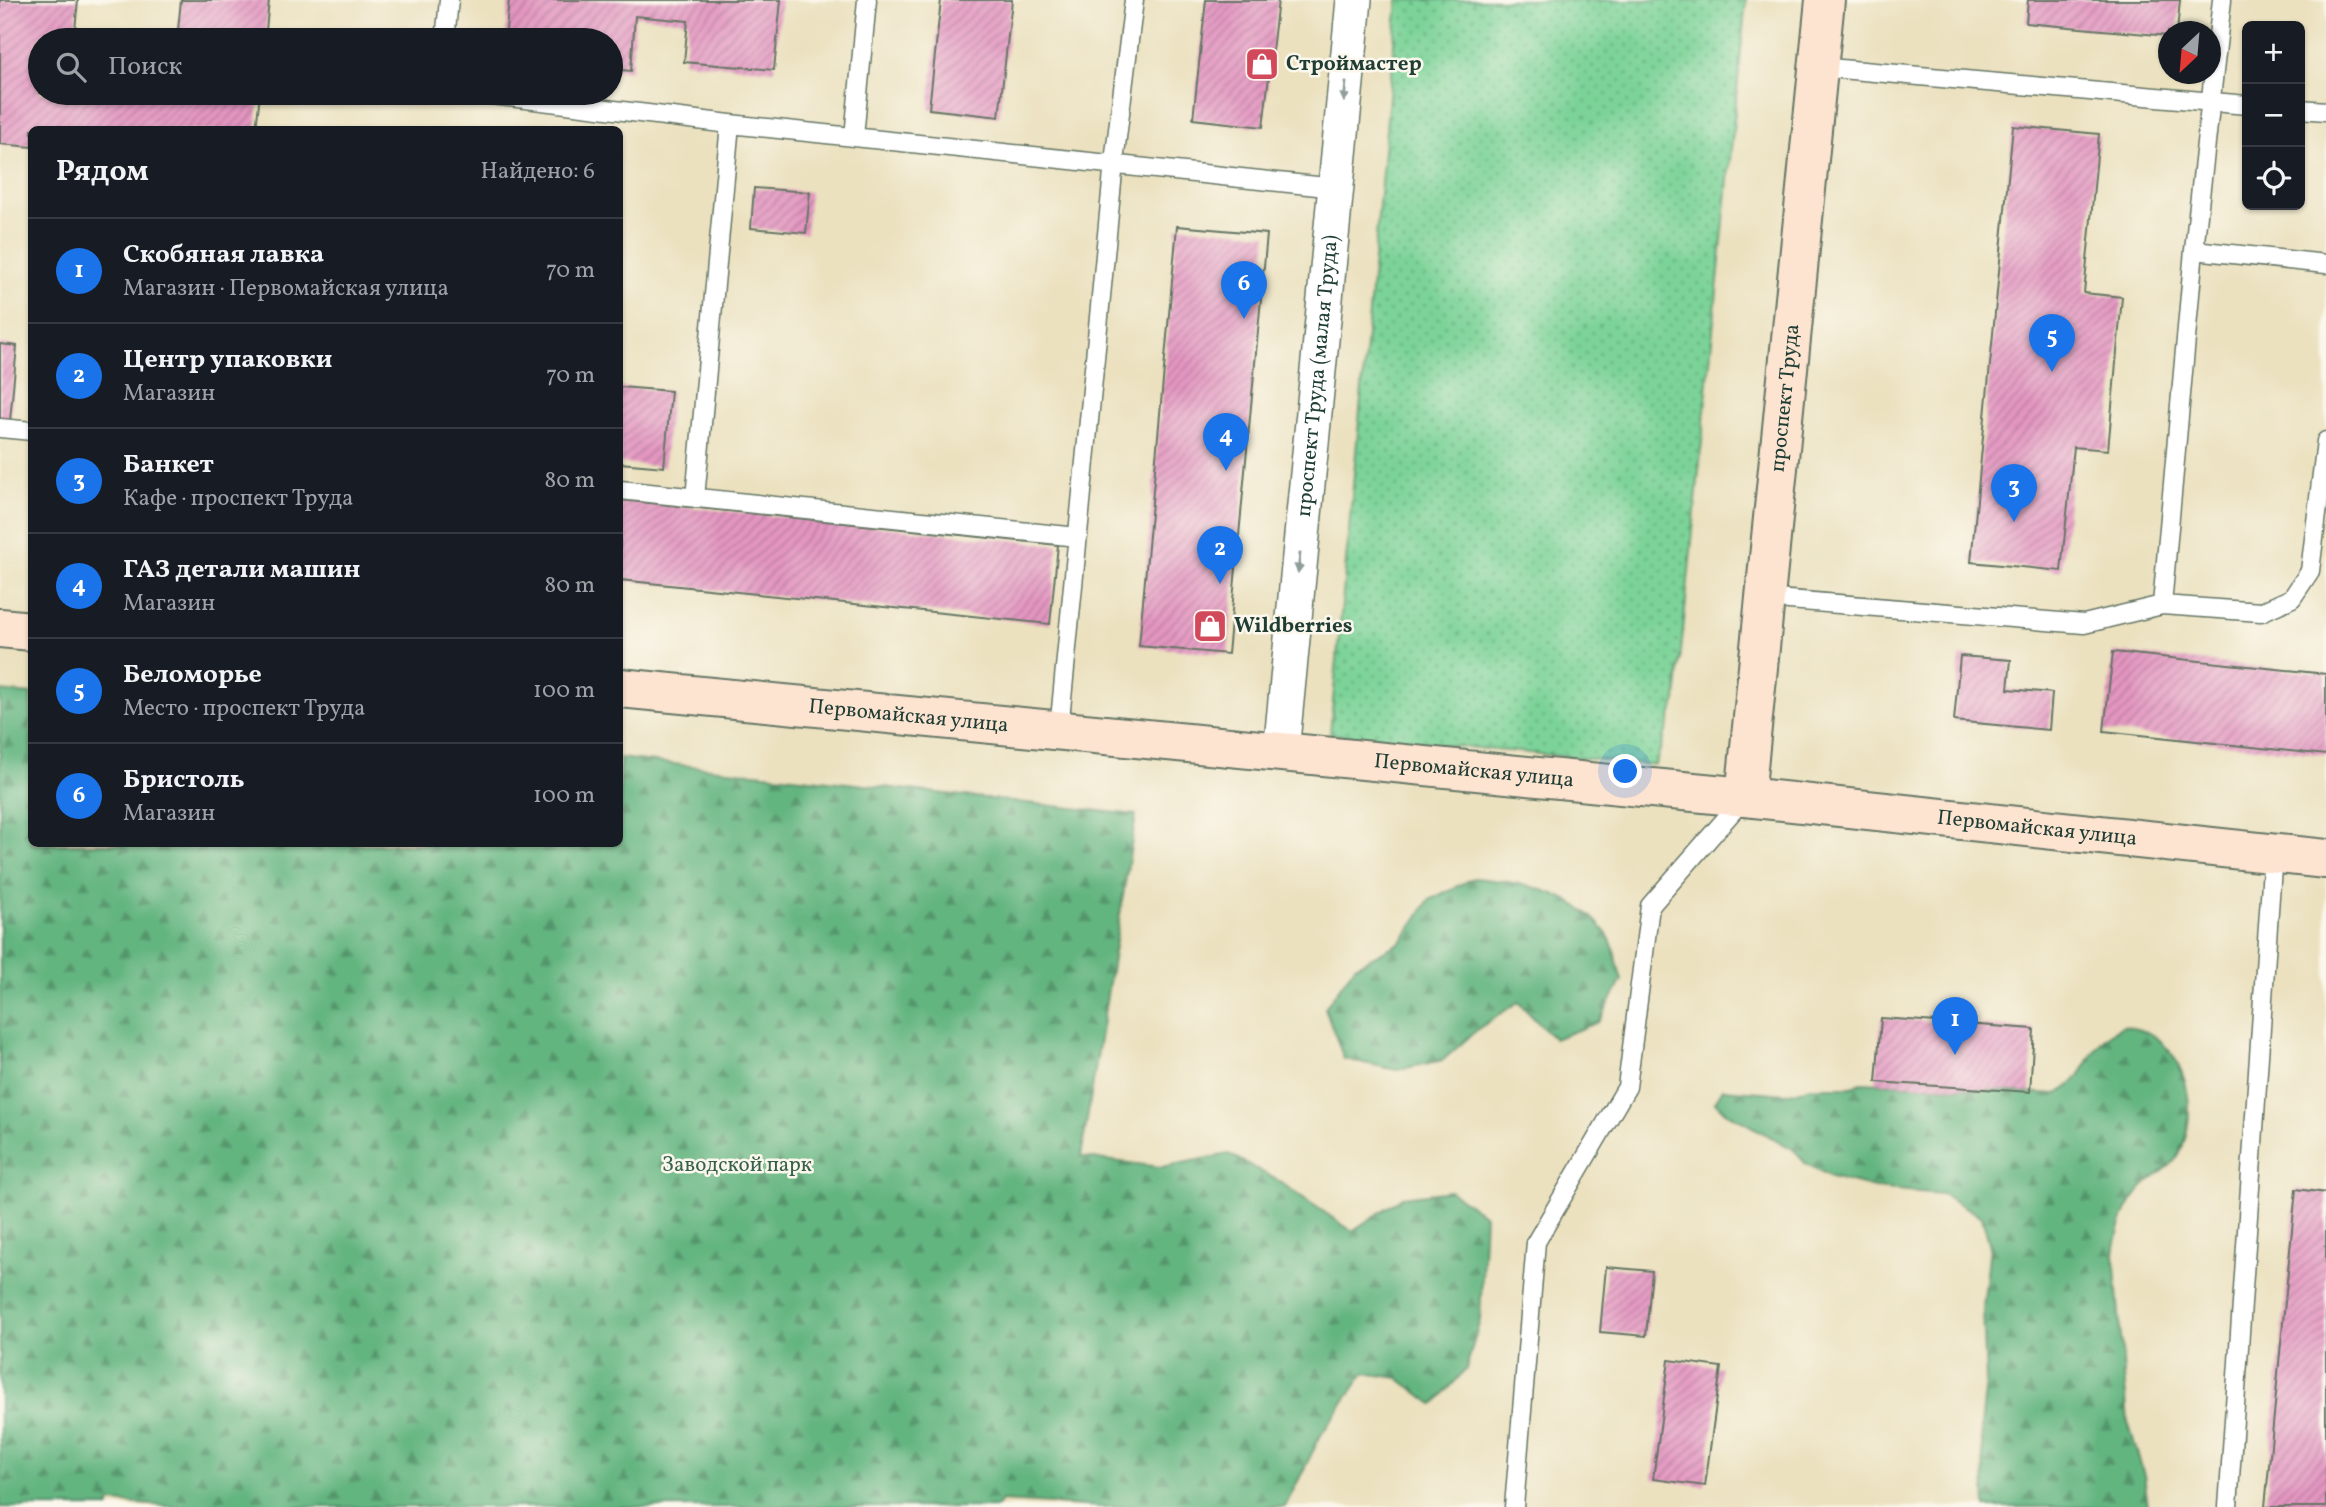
<!DOCTYPE html>
<html lang="ru">
<meta charset="utf-8">
<style>
body{margin:0;font-family:Vollkorn,serif;background:#242831;color:#f1f3f6}
.controls{position:absolute;right:21px;top:21px;display:grid;overflow:hidden;border-radius:10px;box-shadow:0 2px 5px #0004}
.controls button{width:63px;height:63px;display:grid;place-items:center;padding:0;border:0;border-bottom:2px solid #363941;background:#171b24;color:#f1f3f6;font:35px sans-serif}
.compass{position:absolute;left:2158px;top:21px;width:63px;height:63px;border-radius:50%;background:#171b24;box-shadow:0 2px 5px #0004;rotate:206deg}
.you{position:absolute;left:1626px;top:772px;width:24px;height:24px;margin:-18px;border:5px solid #fff;border-radius:50%;background:#1a73e8;box-shadow:0 0 0 10px #1a73e833}
.badge{display:grid;place-items:center;width:46px;height:46px;border-radius:50%;background:#1a73e8;color:#fff;font-size:23px;font-weight:700}
.pin{position:absolute;translate:-50% -58px;filter:drop-shadow(0 2px 4px #0008)}
.pin::after{content:'';position:absolute;top:37px;width:24px;height:21px;background:inherit;clip-path:polygon(0 0,100% 0,50% 100%)}
.list{margin:0;padding:0;list-style:none}
h2{display:flex;justify-content:space-between;align-items:center;height:91px;margin:0;padding:0 28px;font-size:30px}
h2 small{font-size:23px;font-weight:400;color:#9ea1a6}
.list li{display:grid;grid-template-columns:46px 1fr auto;gap:21px;align-items:center;box-sizing:border-box;height:105px;padding:0 28px;border-top:2px solid #363941}
.list b{display:block;font-size:26px;white-space:nowrap}
.list p{margin:0;font-size:23px;white-space:nowrap;color:#9ea1a6}
.list em{font-size:23px;font-style:normal;color:#9ea1a6}
.icon{flex:none;width:38px;height:38px;fill:none;stroke:currentColor;stroke-width:2;stroke-linecap:round;stroke-linejoin:round}
.map{position:relative;flex:none;width:2326px;height:1507px;overflow:hidden}
.search{position:absolute;background:#171b24;box-shadow:0 2px 5px #0004;left:28px;top:28px;width:595px;height:77px;display:flex;align-items:center;gap:18px;box-sizing:border-box;padding:0 24px;border-radius:38px;color:#9ea1a6;font-size:26px}
.panel{position:absolute;background:#171b24;box-shadow:0 2px 5px #0004;left:28px;top:126px;width:595px;height:721px;border-radius:10px}
.map>svg:first-child{display:block}
.grass{fill:url(#grass-dots);stroke:#4d8866;stroke-width:2}
.forest{fill:url(#forest-firs);stroke:#42795a;stroke-width:2}
.building{fill:url(#building-hatch)}
.lines{fill:none;stroke-linecap:round;stroke-linejoin:round}
.lane-casing{stroke:#667665;stroke-width:21}
.street-casing{stroke:#667665;stroke-width:38}
.secondary-casing{stroke:#667665;stroke-width:42}
.lane{stroke:#fff;stroke-width:18}
.street{stroke:#fff;stroke-width:35}
.secondary{stroke:#fde4d1;stroke-width:38}
.oneway{fill:#8f9e9a}
.labels{text-anchor:middle;dominant-baseline:central;stroke-width:5;stroke-linejoin:round;paint-order:stroke}
.poi-label{font-size:21px;font-weight:bold;fill:#1f3d34;stroke:#fbf7ec;text-anchor:start}
.street-label{font-size:21px;fill:#1f3d34;stroke:#fbf7ec}
.park-label{font-size:21px;fill:#36624d;stroke:#fbf7ec}
</style>
<div class="map">
<svg width="2326" height="1507" viewBox="0 0 2326 1507">
<defs>
<pattern id="grass-dots" width="8" height="8" patternUnits="userSpaceOnUse" patternTransform="scale(1.75)"><rect width="8" height="8" fill="#7bd398"/><path d="M2 2h.1M6 6h.1" fill="none" stroke="#64ac7d" stroke-width="1.8" stroke-linecap="round"/></pattern>
<pattern id="forest-firs" width="22" height="20" patternUnits="userSpaceOnUse" patternTransform="scale(1.75)"><rect width="22" height="20" fill="#64b580"/><path d="M5 1l3.5 6h-7zM16 11l3.5 6h-7z" fill="#52946a"/></pattern>
<pattern id="building-hatch" width="6" height="6" patternUnits="userSpaceOnUse" patternTransform="scale(1.75)"><rect width="6" height="6" fill="#e496c1"/><path d="M-1 1l2-2M0 6l6-6M5 7l2-2" fill="none" stroke="#b87c9e"/></pattern>
</defs>
<rect width="100%" height="100%" fill="#fbf7ec"/>
<filter id="ink" filterUnits="userSpaceOnUse"><feTurbulence type="fractalNoise" baseFrequency=".0143" numOctaves="2"/><feDisplacementMap in="SourceGraphic" scale="14" xChannelSelector="R" yChannelSelector="G"/><feConvolveMatrix kernelMatrix="1 2 1 2 8 2 1 2 1" color-interpolation-filters="sRGB"/></filter>
<filter id="wash" filterUnits="userSpaceOnUse"><feTurbulence type="fractalNoise" baseFrequency=".00686" numOctaves="4" result="noise"/><feDisplacementMap in="SourceGraphic" scale="28" xChannelSelector="R" yChannelSelector="G"/><feGaussianBlur stdDeviation="1.57" result="paint"/><feColorMatrix in="noise" values="0 0 0 0 0 0 0 0 0 0 0 0 0 0 0 0 0 1.4 0 .05"/><feComposite in="paint" operator="in"/></filter>
<g filter="url(#wash)">
<rect width="100%" height="100%" fill="#ebe1bf"/>
<path class="grass" d="M 1398,0 L 1746,0 L 1676,701 L 1655,765 L 1330,734 Z"/>
<path class="forest" d="M 0,691 L 31,694 L 32,844 L 620,844 L 620,758 L 1136,815 L 1081,1157 L 1161,1167 L 1229,1154 L 1277,1180 L 1352,1231 L 1403,1197 L 1450,1191 L 1485,1215 L 1480,1320 L 1466,1369 L 1434,1405 L 1398,1378 L 1364,1373 L 1321,1435 L 1285,1507 L 1104,1507 L 1002,1501 L 996,1507 L 181,1507 L 111,1502 L 109,1507 L 0,1507 Z
M 1474,878 C 1522,882 1575,891 1606,933 C 1615,944 1617,966 1622,980 L 1599,1022 L 1554,1039 L 1518,1002 L 1478,1029 L 1443,1060 L 1397,1070 L 1344,1059 L 1325,1008 L 1355,966 L 1401,942 L 1429,900 Z
M 2123,1026 C 2131,1028 2142,1029 2149,1033 C 2189,1056 2199,1115 2179,1154 C 2172,1167 2163,1170 2152,1179 C 2128,1197 2118,1226 2114,1254 L 2128,1422 L 2144,1475 L 2148,1507 L 1986,1507 L 1981,1426 L 1986,1382 L 1983,1308 L 1990,1246 L 1982,1217 L 1942,1194 L 1874,1188 L 1831,1177 L 1805,1163 L 1793,1149 L 1725,1112 L 1715,1102 L 1723,1089 L 1787,1094 L 1811,1087 L 1852,1087 L 1864,1082 L 2056,1094 C 2089,1082 2086,1042 2123,1026 Z"/>
<g id="blocks">
<path class="building" d="M 0,0 L 78,0 L 74,40 L 40,40 L 40,93 L 260,93 L 256,130 L 32,130 L 32,147 L 0,144 Z
M 181,0 L 269,0 L 265,40 L 177,40 Z
M 509,0 L 781,0 L 774,70 L 684,62 L 688,21 L 635,16 L 631,71 L 611,69 L 611,40 L 505,40 Z
M 941,0 L 1012,0 L 999,117 L 929,109 Z
M 1206,0 L 1278,0 L 1263,127 L 1193,119 Z
M 2028,0 L 2180,0 L 2177,32 L 2168,32 L 2168,36 L 2026,23 Z
M 2013,126 L 2099,134 L 2084,293 L 2122,297 L 2108,450 L 2074,447 L 2061,571 L 1971,562 Z
M 754,188 L 810,192 L 806,233 L 751,228 Z
M 1177,226 L 1267,234 L 1228,654 L 1139,646 Z
M 0,344 L 17,346 L 10,421 L 0,420 Z
M 620,387 L 671,391 L 664,467 L 620,463 Z
M 620,500 L 1058,545 L 1050,624 L 620,580 Z
M 2113,652 L 2326,674 L 2326,755 L 2104,731 Z
M 1960,656 L 2011,660 L 2008,689 L 2052,693 L 2049,730 L 1954,721 Z
M 1881,1018 L 2034,1029 L 2030,1092 L 1876,1082 Z
M 2296,1189 L 2326,1193 L 2326,1507 L 2265,1507 Z
M 1606,1267 L 1652,1271 L 1646,1336 L 1600,1332 Z
M 1669,1360 L 1721,1367 L 1705,1486 L 1653,1479 Z"/>
</g>
</g>
<g filter="url(#ink)">
<use href="#blocks" fill-opacity="0" stroke="#667665" stroke-width="2"/>
<g class="lines">
<g class="lane-casing">
<path id="lane" d="M 2222,0 L 2194,250 L 2326,264
M 445,40 L 449,0
M 1818,67 L 2247,105
M 475,93 L 730,124 L 1336,188
M 2300,109 L 2326,111
M 854,137 L 867,0
M 0,428 L 32,431
M 620,490 L 1078,537
M 695,498 L 730,124
M 1765,598 L 2084,624 L 2162,605 L 2261,612 L 2292,598 L 2310,571 L 2326,441
M 2162,605 L 2194,250
M 1059,730 L 1114,162 L 1134,0
M 1514,1507 L 1536,1242 L 1627,1087 L 1650,906 L 1745,797
M 2228,1507 L 2273,853"/>
</g>
<g class="street-casing">
<g id="street">
<path id="s1" d="M 1281,752 L 1354,0"/>
</g>
</g>
<g class="secondary-casing">
<g id="secondary">
<path d="M 0,628 L 32,631"/>
<path id="s2" d="M 620,688 L 1745,797 L 2326,859"/>
<path id="s3" d="M 1745,797 L 1825,0"/>
</g>
</g>
<use href="#lane" class="lane"/>
<use href="#street" class="street"/>
<use href="#secondary" class="secondary"/>
</g>
<defs><path id="oneway-solid" d="M-6-.8H1V-3.2L6.5 0L1 3.2V.8H-6Z" transform="scale(1.75)"/></defs>
<g class="oneway">
<use href="#oneway-solid" transform="translate(1345 92) rotate(96)"/>
<use href="#oneway-solid" transform="translate(1299 563) rotate(96)"/>
</g>
</g>
<defs>
<g id="shop-square" transform="scale(1.75)"><rect x="-9" y="-9" width="18" height="18" rx="4" fill="#d1495b" stroke="#fbf7ec"/><path d="M-5-2.5h2.3a2.7 3.5 0 0 1 5.4 0H5L5.5 6h-11ZM-1.5-2.5h3a1.5 2.3 0 0 0-3 0Z" fill="#fff"/></g>
</defs>
<g fill-rule="evenodd">
<use href="#shop-square" x="1262" y="64"/>
<use href="#shop-square" x="1210" y="626"/>
</g>
<g class="labels">
<g class="poi-label">
<text x="1286" y="64">Строймастер</text>
<text x="1234" y="626">Wildberries</text>
</g>
<g class="street-label">
<text stroke="none"><textPath href="#s1" startOffset="378">проспект Труда (малая Труда)</textPath></text>
<text stroke="none"><textPath href="#s3" startOffset="401">проспект Труда</textPath></text>
<text stroke="none"><textPath href="#s2" startOffset="290">Первомайская улица</textPath></text>
<text stroke="none"><textPath href="#s2" startOffset="858">Первомайская улица</textPath></text>
<text stroke="none"><textPath href="#s2" startOffset="1424">Первомайская улица</textPath></text>
</g>
<g class="park-label">
<text x="737" y="1165">Заводской парк</text>
</g>
</g>
</svg>
<div class="controls">
<button>+</button>
<button>−</button>
<button><svg class="icon" aria-label="locate" viewBox="0 0 24 24"><circle cx="12" cy="12" r="6"/><path d="M12 2v4M12 18v4M2 12h4M18 12h4"/></svg></button>
</div>
<svg class="compass" viewBox="-18 -18 36 36"><path d="M0-13l5 13h-10z" fill="#e53935"/><path d="M0 13l5-13h-10z" fill="#9ea1a6"/></svg>
<div class="you"></div>
<div class="pin badge" style="left:1955px;top:1055px">1</div>
<div class="pin badge" style="left:1220px;top:584px">2</div>
<div class="pin badge" style="left:2014px;top:522px">3</div>
<div class="pin badge" style="left:1226px;top:471px">4</div>
<div class="pin badge" style="left:2052px;top:372px">5</div>
<div class="pin badge" style="left:1244px;top:319px">6</div>
<div class="search"><svg class="icon" aria-label="search" viewBox="0 0 24 24"><circle cx="10" cy="10" r="6"/><path d="M15 15l6 6"/></svg>Поиск</div>
<section class="panel">
<h2>Рядом<small>Найдено: 6</small></h2>
<ul class="list">
<li><span class="badge">1</span><div><b>Скобяная лавка</b><p>Магазин · Первомайская улица</p></div><em>70 m</em></li>
<li><span class="badge">2</span><div><b>Центр упаковки</b><p>Магазин</p></div><em>70 m</em></li>
<li><span class="badge">3</span><div><b>Банкет</b><p>Кафе · проспект Труда</p></div><em>80 m</em></li>
<li><span class="badge">4</span><div><b>ГАЗ детали машин</b><p>Магазин</p></div><em>80 m</em></li>
<li><span class="badge">5</span><div><b>Беломорье</b><p>Место · проспект Труда</p></div><em>100 m</em></li>
<li><span class="badge">6</span><div><b>Бристоль</b><p>Магазин</p></div><em>100 m</em></li>
</ul>
</section>
</div>
